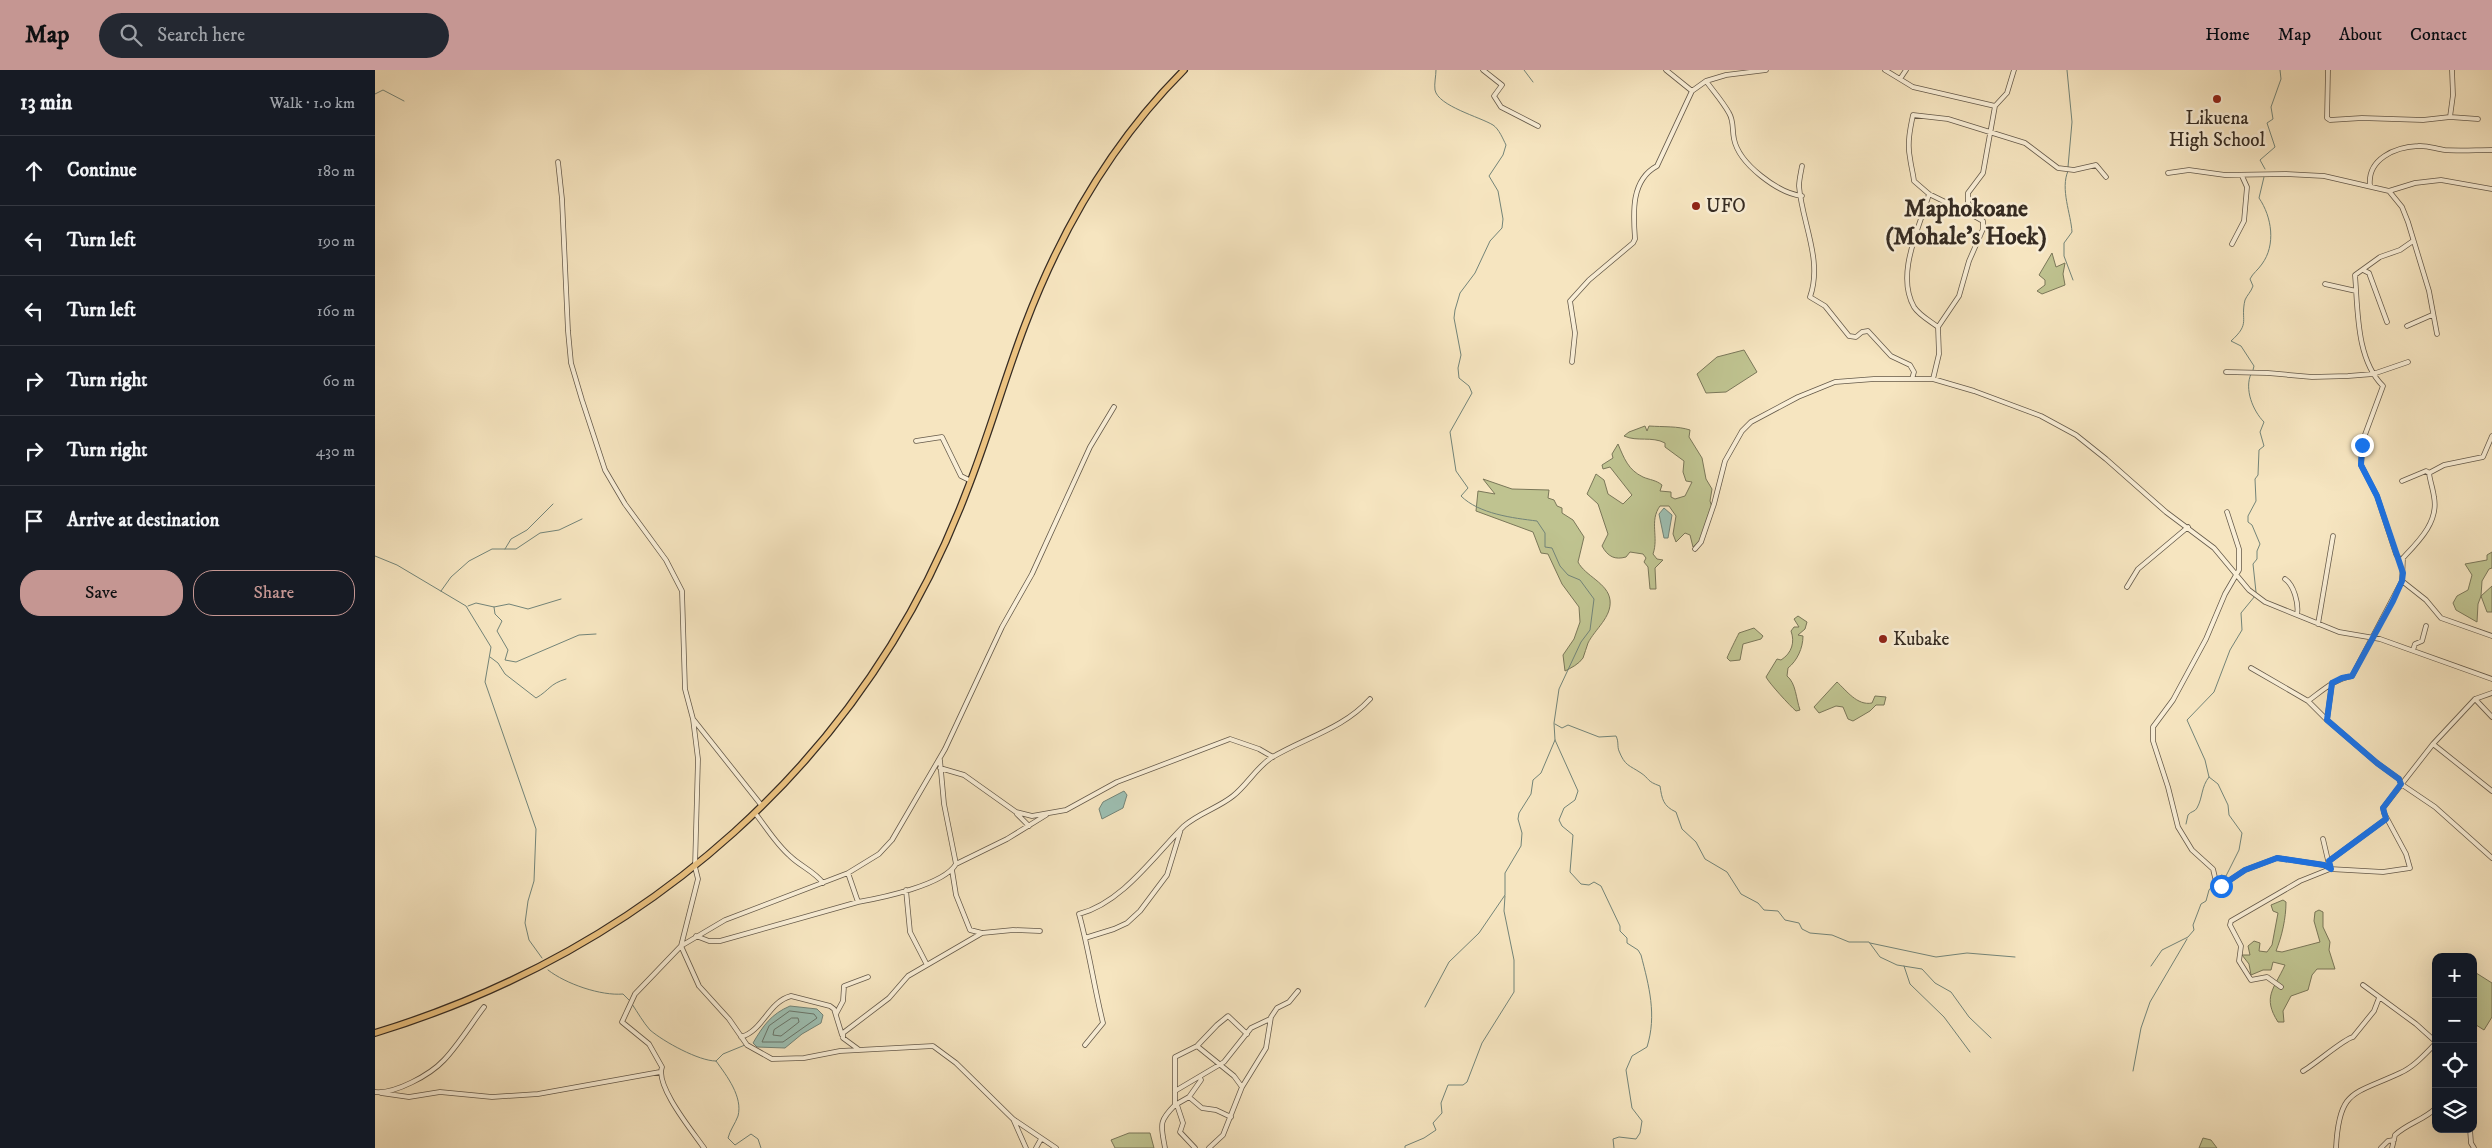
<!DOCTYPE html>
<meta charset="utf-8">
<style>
body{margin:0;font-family:"IM FELL DW Pica",serif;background:#242831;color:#f1f3f6}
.controls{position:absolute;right:15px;bottom:15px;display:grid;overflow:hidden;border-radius:10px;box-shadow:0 5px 20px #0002}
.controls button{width:45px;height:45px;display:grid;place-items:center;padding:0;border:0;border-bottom:1px solid #363941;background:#171b24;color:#f1f3f6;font:25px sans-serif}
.stop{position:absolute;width:15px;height:15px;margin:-11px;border:4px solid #1a73e8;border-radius:50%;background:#fff}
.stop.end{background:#1a73e8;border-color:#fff;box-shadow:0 1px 5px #0008}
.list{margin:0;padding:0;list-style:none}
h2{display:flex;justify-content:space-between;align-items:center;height:65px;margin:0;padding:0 20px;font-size:21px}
h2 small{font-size:16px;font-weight:400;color:#9ea1a6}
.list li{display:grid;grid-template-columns:32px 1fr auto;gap:15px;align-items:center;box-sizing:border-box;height:70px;padding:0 20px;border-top:1px solid #363941}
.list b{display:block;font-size:19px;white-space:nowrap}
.list em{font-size:16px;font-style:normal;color:#9ea1a6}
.actions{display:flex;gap:10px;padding:15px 20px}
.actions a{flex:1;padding:11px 0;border:1px solid #c59692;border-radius:20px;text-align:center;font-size:18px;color:#c59692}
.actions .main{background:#c59692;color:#111}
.icon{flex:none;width:28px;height:28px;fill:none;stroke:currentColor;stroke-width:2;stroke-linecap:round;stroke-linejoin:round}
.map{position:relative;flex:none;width:2117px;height:1078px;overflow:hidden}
header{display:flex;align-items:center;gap:30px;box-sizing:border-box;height:70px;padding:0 25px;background:#c59692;color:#111}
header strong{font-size:24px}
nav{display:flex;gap:28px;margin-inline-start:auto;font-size:18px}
.search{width:350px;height:45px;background:#242831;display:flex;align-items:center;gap:12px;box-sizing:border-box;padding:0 18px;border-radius:28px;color:#9ea1a6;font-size:19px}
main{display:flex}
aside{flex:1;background:#171b24}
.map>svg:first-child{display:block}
.green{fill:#bfc390;stroke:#7a7759}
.water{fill:#9dbfb2;stroke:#738478}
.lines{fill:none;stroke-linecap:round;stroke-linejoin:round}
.shore{stroke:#69756a;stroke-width:1}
.stream{stroke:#738478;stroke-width:1}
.street-casing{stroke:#655a4a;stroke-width:5.5}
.primary-casing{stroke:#352b22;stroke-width:8}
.street{stroke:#f9eed6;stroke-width:4}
.primary{stroke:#ebc280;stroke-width:5.5}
.route{stroke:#1a73e8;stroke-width:6}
.poi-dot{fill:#8f2418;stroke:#f9eed6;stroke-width:2}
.labels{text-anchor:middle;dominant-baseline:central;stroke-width:5;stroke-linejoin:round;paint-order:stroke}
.poi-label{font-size:19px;fill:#352b22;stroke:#f9eed6;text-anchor:start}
.district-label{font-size:24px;font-weight:bold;fill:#352b22;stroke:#f9eed6}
</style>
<header>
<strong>Map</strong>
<div class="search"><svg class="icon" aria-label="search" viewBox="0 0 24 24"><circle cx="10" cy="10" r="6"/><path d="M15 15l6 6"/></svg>Search here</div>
<nav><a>Home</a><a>Map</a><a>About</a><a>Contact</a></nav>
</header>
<main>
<aside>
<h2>13 min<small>Walk · 1.0 km</small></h2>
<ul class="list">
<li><svg class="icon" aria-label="ahead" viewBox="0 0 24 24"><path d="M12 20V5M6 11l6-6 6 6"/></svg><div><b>Continue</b></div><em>180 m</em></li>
<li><svg class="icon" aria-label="left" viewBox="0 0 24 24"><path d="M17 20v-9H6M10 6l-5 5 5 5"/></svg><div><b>Turn left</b></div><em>190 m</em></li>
<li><svg class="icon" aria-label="left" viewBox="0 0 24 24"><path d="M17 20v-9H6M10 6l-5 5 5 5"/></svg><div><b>Turn left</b></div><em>160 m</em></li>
<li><svg class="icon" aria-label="right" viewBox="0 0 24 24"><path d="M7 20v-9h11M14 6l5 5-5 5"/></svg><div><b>Turn right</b></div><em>60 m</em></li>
<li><svg class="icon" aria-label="right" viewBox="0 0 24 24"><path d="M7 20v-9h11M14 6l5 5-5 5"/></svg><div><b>Turn right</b></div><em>430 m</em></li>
<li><svg class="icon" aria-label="arrive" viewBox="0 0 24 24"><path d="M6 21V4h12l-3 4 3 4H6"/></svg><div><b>Arrive at destination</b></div></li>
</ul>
<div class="actions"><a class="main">Save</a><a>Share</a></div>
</aside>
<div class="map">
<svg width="2117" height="1078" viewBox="0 0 2117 1078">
<rect width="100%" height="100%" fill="#f6e5c0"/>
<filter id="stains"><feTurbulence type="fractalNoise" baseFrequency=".004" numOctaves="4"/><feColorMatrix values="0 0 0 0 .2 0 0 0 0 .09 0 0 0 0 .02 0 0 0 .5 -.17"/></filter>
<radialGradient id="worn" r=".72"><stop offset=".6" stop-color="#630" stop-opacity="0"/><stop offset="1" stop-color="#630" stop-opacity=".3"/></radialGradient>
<path class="green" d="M 1677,183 L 1681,197 L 1690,193 L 1688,204 L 1690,215 L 1667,224 L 1662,221 L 1670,215 L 1670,210 L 1664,205 Z
M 1369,280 L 1382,302 L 1351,322 L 1331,323 L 1322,304 L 1342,287 Z
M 1270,356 L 1272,361 L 1274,356 C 1288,357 1303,356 1315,360 L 1314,367 L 1327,388 L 1331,409 L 1337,419 L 1335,431 L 1337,437 L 1325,471 L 1318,477 L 1315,465 L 1310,463 L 1301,472 L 1298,464 L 1301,446 L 1294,436 L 1285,436 C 1274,451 1284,467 1278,484 L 1282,489 L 1288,490 L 1280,498 L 1281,519 L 1275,519 L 1273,497 L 1269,492 L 1271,488 L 1268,484 L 1255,482 L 1251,487 C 1240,490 1233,487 1227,476 L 1233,464 L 1223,434 L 1212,424 L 1221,404 L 1229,410 L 1233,424 L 1248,434 L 1257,425 L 1235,397 L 1228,399 L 1227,395 L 1238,388 L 1237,384 L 1243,374 C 1249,388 1253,400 1268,407 C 1275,410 1281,410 1287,415 L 1285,421 L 1296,422 L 1296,427 L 1300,429 L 1310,426 L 1317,412 L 1311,411 L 1308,402 L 1309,391 L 1290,377 L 1290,373 C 1277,366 1262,372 1249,366 L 1254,362 Z
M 1108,409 L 1137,419 L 1174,420 L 1173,428 L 1179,430 L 1182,436 L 1187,438 L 1187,443 L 1198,450 L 1209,467 L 1203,492 C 1210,506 1233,513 1235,530 C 1237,547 1220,559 1213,573 C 1211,578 1210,583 1208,588 C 1204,594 1196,598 1190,601 L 1188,585 L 1199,569 L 1205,552 L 1204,537 L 1187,514 L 1173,484 L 1166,483 L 1158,462 L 1101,441 L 1103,421 L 1120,424 Z
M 2117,482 L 2117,498 L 2114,499 L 2107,511 L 2106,526 L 2117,516 L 2117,542 L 2112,542 L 2106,526 L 2103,534 L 2102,552 L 2081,540 L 2078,533 L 2082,526 L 2093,520 L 2097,505 L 2090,494 L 2112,490 L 2112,485 Z
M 1423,546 L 1432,552 L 1430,559 L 1423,565 L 1428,566 C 1428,578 1422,591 1413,598 L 1412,606 C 1421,613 1421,629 1425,640 L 1421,641 C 1415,636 1394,613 1391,607 L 1402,589 L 1406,590 C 1417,583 1420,572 1416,561 L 1419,557 L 1424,557 L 1419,549 Z
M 1379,558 L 1388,566 L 1386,569 L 1368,574 L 1365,590 L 1355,591 L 1352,588 C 1354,583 1361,569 1364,563 Z
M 1462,612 C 1471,620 1482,636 1497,633 L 1500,626 L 1511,627 L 1509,635 L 1501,635 L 1495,641 L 1478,651 L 1473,649 L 1468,637 L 1461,636 L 1444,643 L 1439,637 Z
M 1908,830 L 1911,832 C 1911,848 1907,866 1901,881 L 1907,882 L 1945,872 L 1939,851 L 1940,842 L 1944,840 L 1948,842 L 1948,857 L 1955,872 L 1954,880 L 1960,899 L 1942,899 L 1937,905 L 1933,920 L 1916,926 L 1908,941 L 1909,952 L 1903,952 C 1887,927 1899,919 1910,895 L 1898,892 L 1896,900 L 1888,900 L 1876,905 L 1874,894 L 1867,885 L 1875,885 L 1873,876 L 1879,871 L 1885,873 L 1884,881 L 1892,882 L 1897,875 L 1903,843 L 1898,841 L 1896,835 Z
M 2098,901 L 2117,913 L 2117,947 L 2109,960 L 2098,953 Z
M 754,1063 L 775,1063 L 779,1078 L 740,1078 L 736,1070 Z
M 1828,1068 L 1836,1070 L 1842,1078 L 1824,1078 Z"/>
<path class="water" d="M 1289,438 L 1297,445 L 1293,468 L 1289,468 L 1284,444 Z
M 749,721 L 752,725 L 748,738 L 727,749 L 724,739 L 728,732 Z
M 415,936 L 442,939 L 448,945 L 446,953 L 427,964 L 410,978 L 382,977 L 378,973 C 388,956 396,944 415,936 Z"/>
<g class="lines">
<path class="shore" d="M 415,941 L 439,944 L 442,948 L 408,972 L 387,972 L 394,956 Z
M 417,948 L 423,948 L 424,952 L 406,966 L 398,965 L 399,960 Z"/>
<path class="stream" d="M 1061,0 C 1061,6 1059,14 1060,20 C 1063,36 1105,47 1118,55 C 1124,59 1128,69 1131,75 L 1128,85 L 1114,106 L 1123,121 L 1128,149 L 1127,158 L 1115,171 L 1100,203 L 1085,223 L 1080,240 L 1079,248 L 1086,285 L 1083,298 L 1084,308 L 1094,316 L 1097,323 L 1075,362 L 1081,401 L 1093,418 L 1086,426 C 1104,444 1138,448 1162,451 L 1170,463 L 1170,477 L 1177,478 L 1185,496 L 1193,505 L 1205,510 L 1219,529 L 1215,560 L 1206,572 L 1184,619 L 1179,653 L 1180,670 L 1203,721 L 1200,730 L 1189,738 L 1184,750 L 1187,756 L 1198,765 L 1195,802 L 1206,814 L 1214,815 L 1219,812 L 1226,816 L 1245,856 L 1245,861 L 1252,868 L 1252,873 L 1263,880 L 1266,885 C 1274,916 1282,945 1272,977 L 1257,986 L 1251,1000 L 1257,1038 L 1267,1051 L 1265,1063 L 1261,1069 L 1244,1067 L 1238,1069 L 1239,1078
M 1149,0 L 1158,12
M 1692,0 L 1697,52 L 1693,97
M 0,24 L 8,20 L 29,31
M 1890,99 L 1885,90 L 1900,77 L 1892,53 L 1898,49 L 1896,37 L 1906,9 L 1905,0
M 1693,101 C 1685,119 1696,144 1697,162 L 1689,173 L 1689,186 L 1698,210
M 1878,300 L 1879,296 L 1866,276 L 1856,271 C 1876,253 1865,251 1870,230 C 1872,225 1876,222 1878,216 L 1875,209 C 1878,203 1883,200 1887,194 C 1901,175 1897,147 1884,128 L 1889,107
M 1876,304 C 1869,319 1878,341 1889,352 L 1885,362 L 1889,376 L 1884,380 L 1883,405 L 1880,409 L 1881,431 L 1873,446 L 1873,452 L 1877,455 L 1885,474 L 1882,481 L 1882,489 L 1878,494 L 1881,522
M 130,479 L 136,469 L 152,460 L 178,434
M 0,486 L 22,495 L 91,536 L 116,577 L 110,612 L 161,759 L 159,811 L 153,831 L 150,853 L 154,870 L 167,888
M 66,521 L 76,507 L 94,491 L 117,479 L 141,479 L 165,463 L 184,460 L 207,449
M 93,536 L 101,533 L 119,537 L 134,534 L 153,539 L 186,529
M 119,537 L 120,544 L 127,551 L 122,561 L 133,580 L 130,590 L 141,592 L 204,565 L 221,564
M 115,587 L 123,593 L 130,604 L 161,628 C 175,620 174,614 191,609
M 1180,654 L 1187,658 L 1193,655 L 1224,667 L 1241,666 C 1244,672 1242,676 1244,681 C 1250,696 1254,695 1266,703 C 1275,709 1271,711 1285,716 C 1287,729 1288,736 1301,742 L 1307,759 L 1321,772 L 1330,789 L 1352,802 L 1366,824 L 1383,833 L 1389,840 L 1403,841 L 1410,850 L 1424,853 L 1427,859 L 1435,863 L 1457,865 L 1474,872 L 1494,872 L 1505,887 L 1522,895 L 1547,899 L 1560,913 L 1576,922 L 1594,947 L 1616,968
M 1811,754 L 1813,745 C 1816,741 1820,742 1822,738 C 1828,727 1826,717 1834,707
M 1842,810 L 1846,805 L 1851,806 L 1864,780 L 1867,763 L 1854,745 L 1853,735 L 1843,714 L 1834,707 L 1830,690 L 1812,650 L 1839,622 L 1855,580 L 1867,560 L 1866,543 L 1880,526
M 1495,873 L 1561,887 L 1592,883 L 1640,887
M 1529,896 L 1535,914 L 1569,947 L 1595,982
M 1776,896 L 1787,880 L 1813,867 L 1819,860 L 1818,855 L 1826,834 L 1831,831 L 1834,820 L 1839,814
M 173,900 C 191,914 226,926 248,924 L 255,931
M 257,934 C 263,943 268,952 275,960 C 289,972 324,991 341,991 C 352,1006 368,1027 363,1046 C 360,1054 355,1060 353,1068 L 360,1075 L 376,1064 L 383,1069 L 386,1078
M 1050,937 L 1074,892 L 1104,863 L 1130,825 L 1130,803 L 1146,776 L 1147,763 L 1143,749 L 1144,743 L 1156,724 L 1158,710 L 1166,703 L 1180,670
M 341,991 L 348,984 L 370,975
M 1758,1001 L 1766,958 L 1775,932 L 1812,869
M 1030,1078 L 1030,1076 L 1049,1068 L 1061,1060 L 1058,1053 L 1067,1043 L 1066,1033 L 1073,1015 L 1088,1015 L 1092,1012 L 1107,973 L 1139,922 L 1139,890 L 1129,841 L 1130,826"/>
<g class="street-casing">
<path id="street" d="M 1108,0 L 1127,15 L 1119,26 L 1126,37 L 1163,56
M 1291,0 L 1317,21
M 1510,0 L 1538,17 L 1620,36
M 1953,0 L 1952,48 L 1955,50 L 1987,48 L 2048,50 L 2075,47 L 2103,49
M 1525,9 L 1531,0
M 1331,11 C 1339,22 1348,32 1354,43 C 1359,51 1357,60 1359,69 C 1364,94 1403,123 1427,126
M 2075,47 L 2078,25 L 2077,0
M 183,92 L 187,129 L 193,261 L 196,293 L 207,330 L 230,400 L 250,434 L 291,490 L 307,521 L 310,619 L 318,649 L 387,736
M 1427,96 C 1426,102 1424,110 1424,116 C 1427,153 1448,190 1435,227 L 1450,236 L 1474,266 L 1481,267 L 1487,262 L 1493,261 L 1516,286 L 1535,295 L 1539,302 L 1537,309
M 1793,103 L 1814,100 L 1850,105 L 1911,104 L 1949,106 L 2014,121 L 2040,113 L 2066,110 L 2117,119
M 1995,116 C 1992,89 2020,77 2043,76 C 2052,75 2061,79 2070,80 C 2085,81 2101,80 2117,80
M 2014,121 L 2027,137 L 2033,152 L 2054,221 L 2062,264
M 1554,124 C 1545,157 1520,204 1539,237 C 1544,245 1555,251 1563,257
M 1599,146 L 1554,124 L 1539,111 C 1538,103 1536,96 1535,88 C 1532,74 1535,59 1538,45 L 1573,49 L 1650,73 L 1683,98 L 1699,100 L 1721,95 L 1731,107
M 1857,174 L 1869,151 L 1872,117 L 1867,106
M 1988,200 L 1994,203 L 2012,252
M 1950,214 L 1981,221
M 2032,256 L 2057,245
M 1197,292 L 1200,263 L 1195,231 L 1214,210 L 1258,173 L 1260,169 C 1258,142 1256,110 1282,96 L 1317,21 L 1331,11 L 1351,5 L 1391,0
M 1851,302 L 1893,303 L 1937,307 L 1973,306 L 1998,304 L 2033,292
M 1558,309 L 1564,284 L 1563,257 L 1584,226 L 1594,191 L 1608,159 L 1608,151 L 1599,146 L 1593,132 L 1593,123 L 1608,103 L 1620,36 L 1632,23 L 1639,0
M 541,371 L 567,367 L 586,406 L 596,411
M 2027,411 L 2051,401 L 2054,403 L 2069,395 L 2108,387 L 2117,366
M 1852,442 L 1864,479 L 1864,500 L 1850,524 L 1831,569 L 1798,630 L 1778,657 L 1778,671 L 1793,717 L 1803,757 L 1817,780 L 1838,799 L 1842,816 L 1846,816 L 1870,800 L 1902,788 L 1949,795 L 1955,799
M 1320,479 L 1326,472 L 1339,434 L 1350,391 L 1367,361 L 1376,352 L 1423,327 L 1460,312 L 1499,309 L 1558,309 L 1599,321 L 1666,346 L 1701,365 L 1731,389 L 1791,442 L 1839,478 L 1874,520 L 1890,532 L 1964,562 L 2005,569 L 2117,609
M 2026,492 L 2021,484 L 2002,426 L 1986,395 L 1988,370 L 2008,316 C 1981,289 1983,240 1980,205 L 2005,187 L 2025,180 L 2038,171
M 1910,509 C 1919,515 1924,534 1922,545
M 2027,511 L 2051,530 L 2066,548 L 2117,566
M 1752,517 L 1763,499 L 1813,457
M 1943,554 L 1958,466
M 2038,580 L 2040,574 L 2047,571 L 2051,556
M 1876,598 L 1933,631 L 1952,650
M 1957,613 L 1952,650 L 2002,693 L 2024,709 L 2026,714 L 2060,737 L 2117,788
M 2100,629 L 2117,647
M 1933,631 C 1947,621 1959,609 1977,606 L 2027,511 L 2028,488 C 2043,472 2064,452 2059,427 C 2058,419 2055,411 2054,403
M 318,649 L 323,689 L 320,797 L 323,809 L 306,876 L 324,916 L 354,949 L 372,975 L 397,989 L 429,988 L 465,981 L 558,976 L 581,993 L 638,1049 L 681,1078
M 2058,674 L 2100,629 L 2117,623
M 565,698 L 589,705 L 641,742 L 657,746 L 691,740 L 742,712 L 855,669 L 884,679 L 898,687
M 380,743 C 391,757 401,774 415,786 C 425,796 439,801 448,813
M 642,744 L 654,756
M 1948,769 L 1955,799
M 1954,791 L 2011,749
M 581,794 L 632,769 L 671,745
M 577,800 L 581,825 L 595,860 L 607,863 L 638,860 L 665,861
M 473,803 L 483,832 C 506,828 569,815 581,794 L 569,734 L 565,690
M 531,820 L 535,862 L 552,895
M 321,866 L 334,871 L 345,871 L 483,832
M 710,868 L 739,859 L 752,853 L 765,841 L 792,805 L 806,759
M 1988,915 L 2041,954 L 2061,972
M 1906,917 L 1892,907 L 1876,910 L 1864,891 L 1866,876 L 1855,855 L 1856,851 L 1925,811 L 1955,799 L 2008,802 L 2035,798 L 2031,784 L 2009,743 L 2008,738 L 2058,674 L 2117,721
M 461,944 L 468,931 L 469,916 L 493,907
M 366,967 C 388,961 393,932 416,926 L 455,936 L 459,939 L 467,965
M 710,975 L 728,953 C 719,917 714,880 704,844 C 747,833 779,786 809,756 C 824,743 843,738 858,726 C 872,715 881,698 896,688 C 929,668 968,659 995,629
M 822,976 L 859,1006 L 867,1017
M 483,979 L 468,968 L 468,963 L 514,928 L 533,906 L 607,863
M 1928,1001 C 1939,995 1970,968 1978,967 L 1999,941 L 2004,928
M 800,1021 L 849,992 L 876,958 L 895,949
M 0,1022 C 20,1024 55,1005 69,990 C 84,974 96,954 109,937
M 6,1023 L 34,1027 L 65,1022 L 117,1027 L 163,1024 L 285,1002
M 814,1027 L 827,1038 L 841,1040 L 856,1047
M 800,1035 L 814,1027 L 826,1010 L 825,1008
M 802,1035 L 808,1053 L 805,1062 L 820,1078
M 639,1051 L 651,1078
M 2095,1059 L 2096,1073 L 2099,1078
M 329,1078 C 318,1062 280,1016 287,997 L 274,974 L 247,952 L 260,924 L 306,876 L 350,850 L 473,803 L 504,784 L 517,770 L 570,679 L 627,557 L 657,504 L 715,377 L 739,337
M 661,1078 L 666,1069
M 790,1078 C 786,1055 783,1052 800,1035 L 800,987 L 822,976 L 842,955 L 853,946 L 872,964
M 834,1078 L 848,1065 L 867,1017 L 891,978 L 896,947 L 902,938 L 914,932 L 923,921
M 1961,1078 C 1964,1019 1978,1025 2025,1003 C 2039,997 2050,984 2061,973
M 2006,1078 L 2013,1071 L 2019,1070
M 2017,1078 L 2020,1065 C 2033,1053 2049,1050 2061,1038"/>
</g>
<g class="primary-casing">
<path id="primary" d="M 0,963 C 271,880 489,691 591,423 C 613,368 629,310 650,255 C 686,160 737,72 809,0"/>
</g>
<use href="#street" class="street"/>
<use href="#primary" class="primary"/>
</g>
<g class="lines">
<path class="route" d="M 1846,816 L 1870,800 L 1902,788 L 1949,795 L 1956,799 L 1954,791 L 2011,749 L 2008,738 L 2026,714 L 2024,709 L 2002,693 L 1952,650 L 1957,613 L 1967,608 L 1977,606 L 2018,531 L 2027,511 L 2028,503 L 2002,426 L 1986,395 L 1987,375"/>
</g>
<g class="poi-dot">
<circle cx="1842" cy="29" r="5"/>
<circle cx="1321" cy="136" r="5"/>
<circle cx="1508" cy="569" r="5"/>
</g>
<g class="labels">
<g class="poi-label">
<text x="1842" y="48" text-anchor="middle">Likuena<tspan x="1842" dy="22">High School</tspan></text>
<text x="1331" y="136">UFO</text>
<text x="1518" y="569">Kubake</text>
</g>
<g class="district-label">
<text x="1591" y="139">Maphokoane<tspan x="1591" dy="28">(Mohale's Hoek)</tspan></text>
</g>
</g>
<rect width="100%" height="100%" filter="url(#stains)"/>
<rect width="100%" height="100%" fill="url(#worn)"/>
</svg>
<div class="controls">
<button>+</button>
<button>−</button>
<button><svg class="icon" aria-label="locate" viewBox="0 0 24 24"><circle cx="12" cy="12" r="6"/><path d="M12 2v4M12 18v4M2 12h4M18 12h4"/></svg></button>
<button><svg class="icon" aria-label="layers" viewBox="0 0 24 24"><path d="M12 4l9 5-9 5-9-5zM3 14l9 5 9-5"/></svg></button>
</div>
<div class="stop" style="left:1846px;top:816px"></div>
<div class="stop end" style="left:1987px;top:375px"></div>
</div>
</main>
